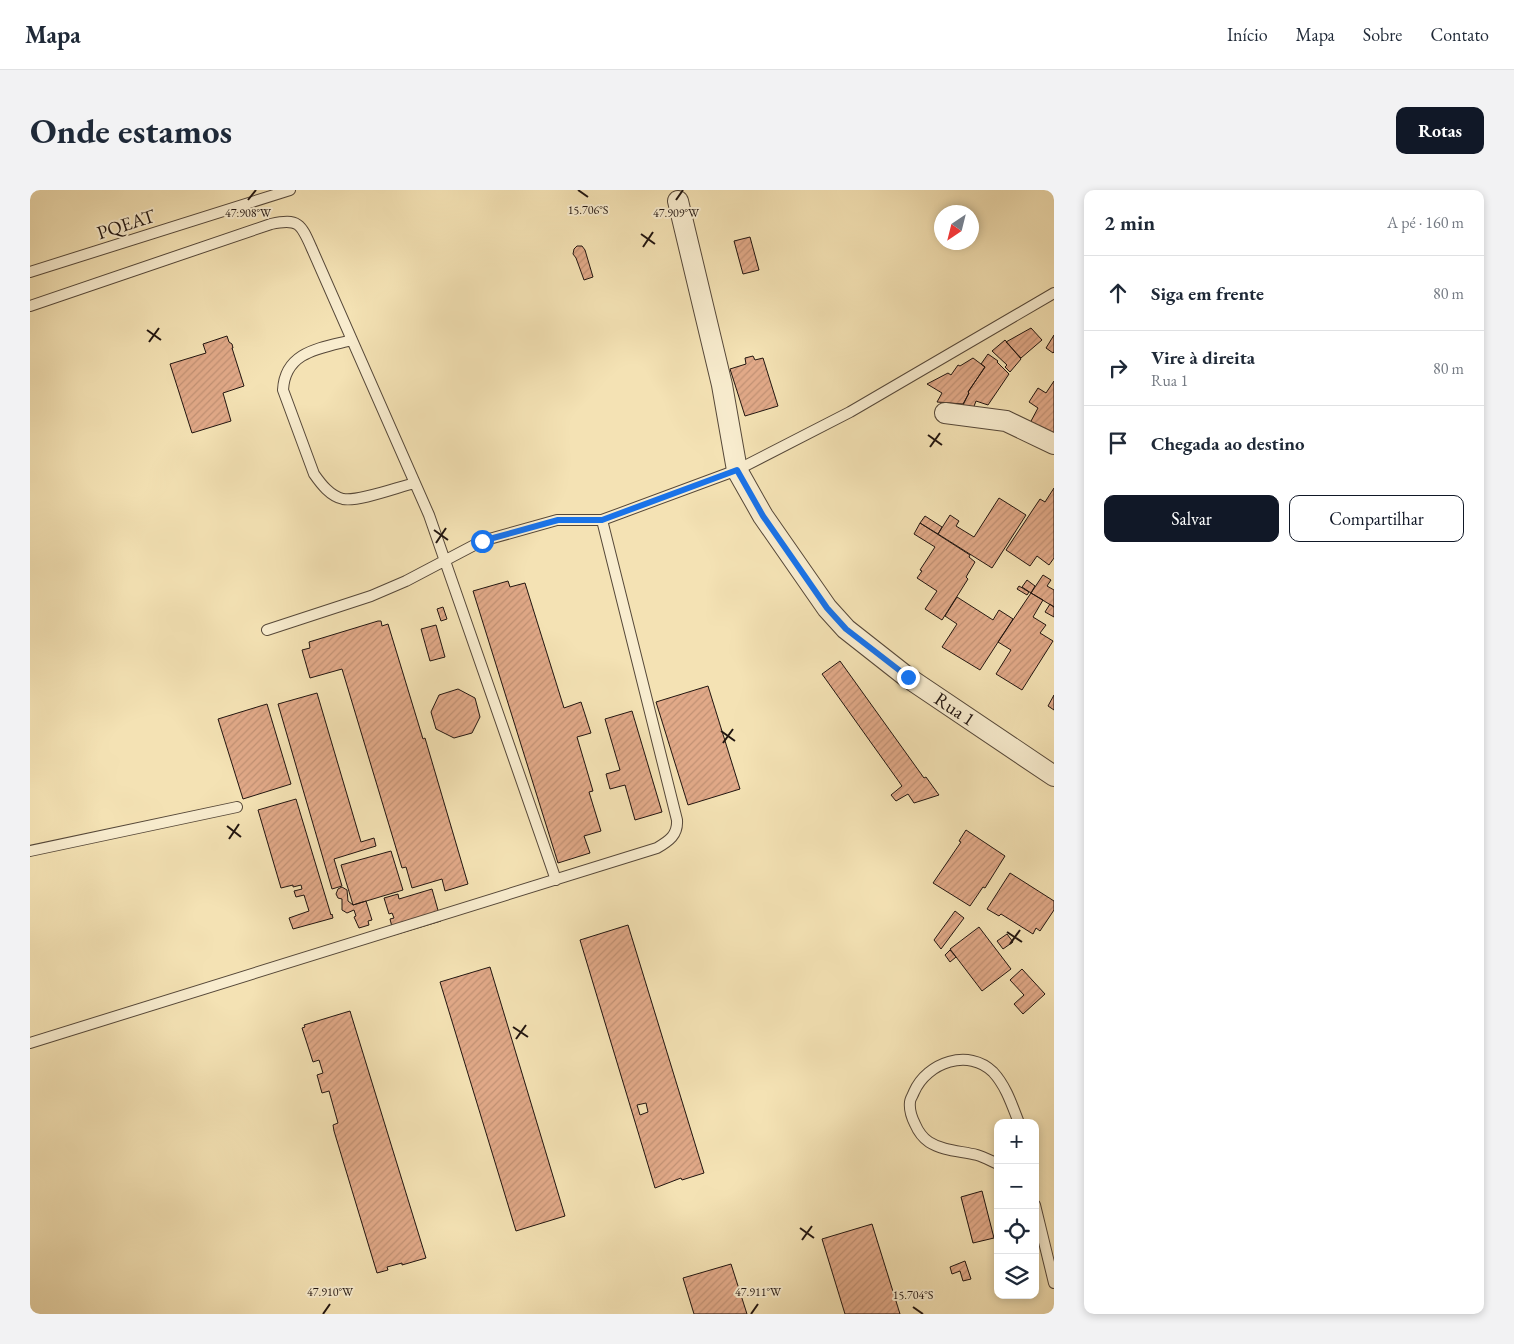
<!DOCTYPE html>
<html lang="pt">
<meta charset="utf-8">
<style>
body{margin:0;font-family:"EB Garamond",serif;background:#f2f2f3;color:#1f2937}
.controls{position:absolute;right:15px;bottom:15px;display:grid;overflow:hidden;border-radius:10px;box-shadow:0 2px 8px #0003}
.controls button{width:45px;height:45px;display:grid;place-items:center;padding:0;border:0;border-bottom:1px solid #e0e1e3;background:#fff;color:#1f2937;font:25px sans-serif}
.compass{position:absolute;left:904px;top:15px;width:45px;height:45px;border-radius:50%;background:#fff;box-shadow:0 2px 8px #0003;rotate:215deg}
.stop{position:absolute;width:15px;height:15px;margin:-11px;border:4px solid #1a73e8;border-radius:50%;background:#fff}
.stop.end{background:#1a73e8;border-color:#fff;box-shadow:0 1px 5px #0008}
.list{margin:0;padding:0;list-style:none}
h2{display:flex;justify-content:space-between;align-items:center;height:65px;margin:0;padding:0 20px;font-size:21px}
h2 small{font-size:16px;font-weight:400;color:#747a83}
.list li{display:grid;grid-template-columns:32px 1fr auto;gap:15px;align-items:center;box-sizing:border-box;height:75px;padding:0 20px;border-top:1px solid #e0e1e3}
.list b{display:block;font-size:19px;white-space:nowrap}
.list p{margin:0;font-size:16px;white-space:nowrap;color:#747a83}
.list em{font-size:16px;font-style:normal;color:#747a83}
.actions{display:flex;gap:10px;padding:15px 20px}
.actions a{flex:1;padding:11px 0;border:1px solid #111827;border-radius:10px;text-align:center;font-size:18px;color:#111827}
.actions .main{background:#111827;color:#fff}
.icon{flex:none;width:28px;height:28px;fill:none;stroke:currentColor;stroke-width:2;stroke-linecap:round;stroke-linejoin:round}
.map{position:relative;flex:none;width:1024px;height:1124px;overflow:hidden;border-radius:10px}
header{display:flex;align-items:center;gap:30px;box-sizing:border-box;height:70px;padding:0 25px;background:#fff;border-bottom:1px solid #e0e1e3}
header strong{font-size:24px}
nav{display:flex;gap:28px;margin-inline-start:auto;font-size:18px}
.intro{display:flex;align-items:center;justify-content:space-between;box-sizing:border-box;height:120px;padding:0 30px}
h1{margin:0;font-size:35px}
.button{padding:12px 22px;border-radius:10px;background:#111827;color:#fff;font-size:18px;font-weight:700}
main{display:flex;gap:30px;padding:0 30px}
aside{flex:1;background:#fff;border-radius:10px;box-shadow:0 2px 8px #0003}
.map>svg:first-child{display:block}
.building{fill:url(#building-hatch);stroke:#211510;fill-rule:evenodd}
.lines{fill:none;stroke-linecap:round;stroke-linejoin:round}
.lane-casing{stroke:#564839;stroke-width:12}
.street-casing{stroke:#564839;stroke-width:22}
.lane{stroke:#f8ecce;stroke-width:10}
.street{stroke:#f8ecce;stroke-width:20}
.route{stroke:#1a73e8;stroke-width:6}
.ticks{fill:none;stroke:#211510;stroke-width:2}
.labels{text-anchor:middle;dominant-baseline:central;stroke-width:4;stroke-linejoin:round;paint-order:stroke}
.street-label{font-size:19px;fill:#211510;stroke:#f8ecce}
.ticks-label{font-size:12px;text-anchor:middle;fill:#211510;stroke:#f8ecce;stroke-width:4;stroke-linejoin:round;paint-order:stroke}
</style>
<header>
<strong>Mapa</strong>
<nav><a>Início</a><a>Mapa</a><a>Sobre</a><a>Contato</a></nav>
</header>
<div class="intro"><h1>Onde estamos</h1><a class="button">Rotas</a></div>
<main>
<div class="map">
<svg width="1024" height="1124" viewBox="0 0 1024 1124">
<defs>
<pattern id="building-hatch" width="6" height="6" patternUnits="userSpaceOnUse" patternTransform="scale(1.25)"><rect width="6" height="6" fill="#e1a988"/><path d="M-1 1l2-2M0 6l6-6M5 7l2-2" fill="none" stroke="#c19174"/></pattern>
</defs>
<rect width="100%" height="100%" fill="#f4e2b4"/>
<filter id="stains"><feTurbulence type="fractalNoise" baseFrequency=".004" numOctaves="4"/><feColorMatrix values="0 0 0 0 .2 0 0 0 0 .09 0 0 0 0 .02 0 0 0 .5 -.17"/></filter>
<radialGradient id="worn" r=".72"><stop offset=".6" stop-color="#630" stop-opacity="0"/><stop offset="1" stop-color="#630" stop-opacity=".3"/></radialGradient>
<path class="building" d="M 720,47 L 729,80 L 713,84 L 704,51 Z
M 547,56 L 552,56 L 555,60 L 563,87 L 554,90 L 546,68 L 543,64 L 544,59 Z
M 1001,138 L 1012,150 L 991,168 L 976,152 Z
M 1024,145 L 1024,162 L 1023,163 L 1016,158 Z
M 197,146 L 199,152 L 202,154 L 203,158 L 202,158 L 214,196 L 193,203 L 201,231 L 162,243 L 140,174 L 176,163 L 173,154 Z
M 975,150 L 991,169 L 980,182 L 975,177 L 977,175 L 962,161 Z
M 958,164 L 968,171 L 967,172 L 979,184 L 958,215 L 946,211 L 943,219 L 933,215 L 939,203 L 938,202 L 955,177 L 951,174 Z
M 723,166 L 725,170 L 733,168 L 748,216 L 715,226 L 700,179 L 716,174 L 715,168 Z
M 943,168 L 955,177 L 938,202 L 939,203 L 933,214 L 907,212 L 912,203 L 897,194 L 918,183 L 921,185 L 928,175 L 930,176 Z
M 1024,191 L 1024,245 L 1000,233 L 1008,218 L 999,212 L 1008,198 L 1016,203 Z
M 1024,298 L 1024,368 L 1019,375 L 1007,366 L 1000,376 L 976,360 L 1010,309 L 1015,312 Z
M 969,308 L 996,325 L 962,378 L 908,344 L 920,325 L 929,331 L 926,336 L 944,347 Z
M 895,326 L 912,337 L 908,344 L 890,333 Z
M 890,333 L 940,365 L 939,367 L 945,372 L 936,387 L 938,389 L 912,430 L 895,419 L 907,401 L 887,388 L 892,381 L 890,380 L 905,357 L 884,344 Z
M 1013,385 L 1021,390 L 1017,396 L 1024,400 L 1024,417 L 1001,403 Z
M 997,390 L 1005,396 L 1001,403 L 992,397 Z
M 478,391 L 480,397 L 495,393 L 534,518 L 551,512 L 561,543 L 547,547 L 563,601 L 559,602 L 571,641 L 554,646 L 560,663 L 528,673 L 443,401 Z
M 989,396 L 999,402 L 997,405 L 987,399 Z
M 1001,403 L 1013,410 L 1003,427 L 1016,435 L 1010,443 L 1023,451 L 992,500 L 966,484 L 981,460 L 968,452 Z
M 927,407 L 963,430 L 969,420 L 983,429 L 950,480 L 912,457 L 927,434 L 915,426 Z
M 1020,414 L 1024,417 L 1024,427 L 1015,422 Z
M 413,417 L 417,429 L 411,431 L 407,419 Z
M 348,431 L 351,431 L 352,436 L 358,434 L 393,549 L 395,548 L 438,694 L 415,701 L 412,689 L 382,698 L 376,677 L 372,678 L 312,479 L 280,488 L 272,460 L 280,458 L 279,452 Z
M 406,435 L 415,467 L 400,471 L 391,439 Z
M 810,471 L 894,588 L 896,587 L 909,605 L 884,613 L 878,604 L 866,611 L 861,605 L 872,596 L 792,484 Z
M 678,496 L 710,599 L 658,615 L 626,512 Z
M 428,499 L 445,508 L 450,527 L 442,543 L 424,548 L 406,539 L 401,522 L 409,505 Z
M 287,503 L 331,652 L 344,648 L 346,656 L 304,669 L 312,696 L 302,699 L 248,514 Z
M 1024,505 L 1024,520 L 1018,516 Z
M 237,514 L 261,594 L 213,609 L 188,529 Z
M 602,521 L 632,622 L 605,630 L 595,595 L 580,599 L 576,584 L 590,580 L 575,529 Z
M 266,609 L 301,725 L 302,724 L 303,728 L 263,739 L 259,728 L 279,721 L 274,705 L 266,707 L 264,701 L 272,699 L 271,695 L 263,697 L 263,695 L 251,698 L 228,620 Z
M 936,640 L 975,666 L 955,698 L 953,697 L 940,716 L 903,693 L 931,652 L 929,651 Z
M 361,661 L 373,700 L 323,715 L 311,675 Z
M 980,683 L 1024,711 L 1024,720 L 1010,741 L 1006,738 L 1003,744 L 971,724 L 969,726 L 957,719 Z
M 312,697 L 317,700 L 318,711 L 323,715 L 336,711 L 342,730 L 338,731 L 339,735 L 329,738 L 324,727 L 326,726 L 324,720 L 317,723 L 312,720 L 312,709 L 308,708 L 306,704 L 308,699 Z
M 402,699 L 411,731 L 364,745 L 360,729 L 364,728 L 362,723 L 359,724 L 354,708 L 368,704 L 369,709 Z
M 925,721 L 934,728 L 911,759 L 904,750 Z
M 598,735 L 674,983 L 652,990 L 651,988 L 625,998 L 550,750 ZM 616,913 L 618,922 L 610,925 L 607,915 Z
M 949,737 L 981,779 L 952,801 L 920,759 Z
M 977,744 L 983,752 L 973,759 L 967,751 Z
M 920,760 L 926,767 L 920,772 L 915,765 Z
M 460,777 L 535,1026 L 486,1041 L 410,792 Z
M 992,779 L 1015,804 L 993,824 L 984,814 L 994,805 L 980,790 Z
M 320,821 L 396,1068 L 372,1075 L 372,1073 L 357,1077 L 358,1080 L 347,1083 L 304,941 L 303,935 L 308,933 L 299,901 L 292,903 L 287,885 L 293,883 L 289,870 L 283,872 L 272,838 L 275,837 L 274,835 Z
M 952,1001 L 964,1048 L 943,1053 L 931,1007 Z
M 842,1034 L 870,1124 L 815,1124 L 792,1049 Z
M 935,1071 L 941,1089 L 933,1091 L 930,1081 L 922,1084 L 920,1077 Z
M 701,1074 L 717,1124 L 664,1124 L 653,1088 Z"/>
<g class="lines">
<g class="lane-casing">
<path id="lane" d="M 0,82 L 260,0
M 0,116 L 241,34 C 269,28 271,34 282,59 L 399,325 L 526,690
M 322,150 C 291,158 255,161 253,200 L 284,284 C 291,294 300,306 313,309 C 329,312 368,297 385,293
M 237,440 L 341,406 L 376,391 L 452,351 L 527,330 L 572,330 L 707,280 L 820,222 L 1024,103
M 0,661 L 207,617
M 0,853 L 627,658 C 639,651 648,645 647,630 L 572,330
M 968,974 C 961,971 954,967 947,965 C 931,961 913,961 899,952 C 893,948 888,941 885,934 C 882,928 879,920 880,912 C 880,909 883,905 884,902 C 897,872 939,858 963,882 C 976,896 982,915 989,933
M 1005,1015 L 1024,1093"/>
</g>
<g class="street-casing">
<path id="street" d="M 648,11 L 692,195 L 707,280 L 733,326 L 797,418 L 816,439 L 877,487 L 1024,586
M 915,223 L 976,231 L 1024,254"/>
</g>
<use href="#lane" class="lane"/>
<use href="#street" class="street"/>
</g>
<g class="lines">
<path class="route" d="M 452,351 L 528,330 L 572,330 L 707,280 L 733,326 L 797,418 L 816,439 L 878,487"/>
</g>
<path class="ticks" d="M 548,0 L 558,7M 218,10 L 226,0M 646,10 L 653,0M 611,44 L 625,54M 613,57 L 623,42M 117,140 L 131,150M 119,152 L 129,138M 898,245 L 912,255M 900,257 L 910,243M 404,340 L 418,350M 406,353 L 416,338M 691,541 L 705,551M 693,553 L 703,539M 197,636 L 211,647M 199,649 L 209,634M 977,742 L 992,752M 980,754 L 990,740M 483,837 L 498,847M 486,849 L 496,835M 770,1038 L 784,1048M 772,1050 L 782,1036M 883,1117 L 893,1124M 293,1124 L 300,1114M 721,1124 L 728,1114"/>
<g class="labels">
<g class="street-label">
<text transform="translate(96 34) rotate(-18)">PQEAT</text>
<text transform="translate(925 519) rotate(34)">Rua 1</text>
</g>
</g>
<g class="ticks-label">
<text x="558" y="24">15.706°S</text>
<text x="218" y="27">47.908°W</text>
<text x="646" y="27">47.909°W</text>
<text x="300" y="1106">47.910°W</text>
<text x="728" y="1106">47.911°W</text>
<text x="883" y="1109">15.704°S</text>
</g>
<rect width="100%" height="100%" filter="url(#stains)"/>
<rect width="100%" height="100%" fill="url(#worn)"/>
</svg>
<div class="controls">
<button>+</button>
<button>−</button>
<button><svg class="icon" aria-label="locate" viewBox="0 0 24 24"><circle cx="12" cy="12" r="6"/><path d="M12 2v4M12 18v4M2 12h4M18 12h4"/></svg></button>
<button><svg class="icon" aria-label="layers" viewBox="0 0 24 24"><path d="M12 4l9 5-9 5-9-5zM3 14l9 5 9-5"/></svg></button>
</div>
<svg class="compass" viewBox="-18 -18 36 36"><path d="M0-13l5 13h-10z" fill="#e53935"/><path d="M0 13l5-13h-10z" fill="#747a83"/></svg>
<div class="stop" style="left:452px;top:351px"></div>
<div class="stop end" style="left:878px;top:487px"></div>
</div>
<aside>
<h2>2 min<small>A pé · 160 m</small></h2>
<ul class="list">
<li><svg class="icon" aria-label="ahead" viewBox="0 0 24 24"><path d="M12 20V5M6 11l6-6 6 6"/></svg><div><b>Siga em frente</b></div><em>80 m</em></li>
<li><svg class="icon" aria-label="right" viewBox="0 0 24 24"><path d="M7 20v-9h11M14 6l5 5-5 5"/></svg><div><b>Vire à direita</b><p>Rua 1</p></div><em>80 m</em></li>
<li><svg class="icon" aria-label="arrive" viewBox="0 0 24 24"><path d="M6 21V4h12l-3 4 3 4H6"/></svg><div><b>Chegada ao destino</b></div></li>
</ul>
<div class="actions"><a class="main">Salvar</a><a>Compartilhar</a></div>
</aside>
</main>
